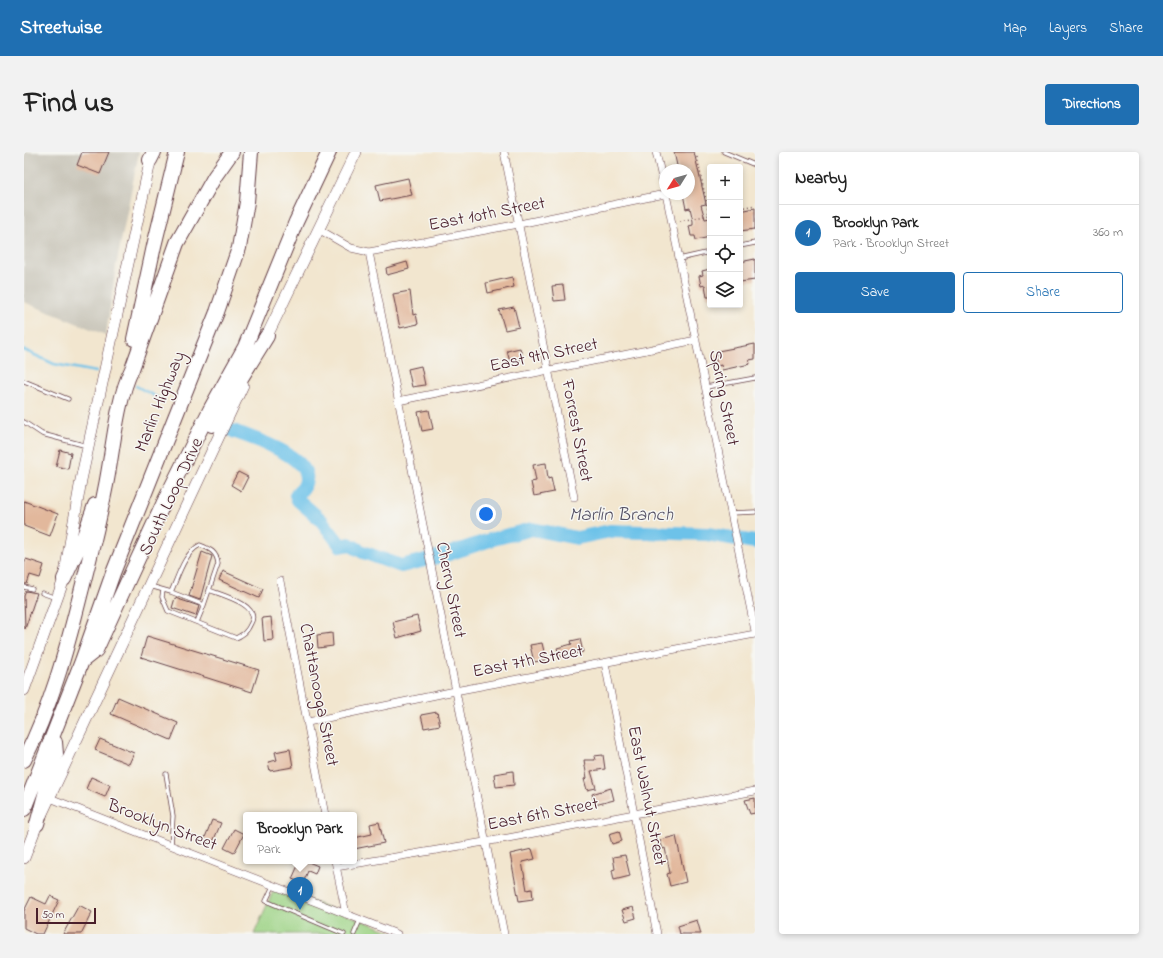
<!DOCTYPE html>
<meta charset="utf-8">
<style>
body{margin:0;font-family:"Indie Flower",sans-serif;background:#f2f2f2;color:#222}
.controls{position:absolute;right:12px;top:12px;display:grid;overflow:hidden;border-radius:4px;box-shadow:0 2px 6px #0003}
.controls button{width:36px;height:36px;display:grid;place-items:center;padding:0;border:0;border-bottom:1px solid #e0e0e0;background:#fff;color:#222;font:20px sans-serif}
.compass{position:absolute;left:635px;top:12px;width:36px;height:36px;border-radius:50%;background:#fff;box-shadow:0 2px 6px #0003;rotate:233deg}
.scale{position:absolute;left:12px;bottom:10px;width:60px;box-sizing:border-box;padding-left:4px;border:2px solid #4a1f2b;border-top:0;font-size:11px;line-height:14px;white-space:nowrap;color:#4a1f2b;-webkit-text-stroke:3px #f6f6f2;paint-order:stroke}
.you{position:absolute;left:462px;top:362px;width:14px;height:14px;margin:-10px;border:3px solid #fff;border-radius:50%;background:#1a73e8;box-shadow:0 0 0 6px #1a73e833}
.badge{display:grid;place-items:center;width:26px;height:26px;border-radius:50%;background:#1f6fb2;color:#fff;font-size:13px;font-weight:700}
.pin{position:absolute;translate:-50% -33px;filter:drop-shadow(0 1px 2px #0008)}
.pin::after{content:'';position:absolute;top:21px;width:14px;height:12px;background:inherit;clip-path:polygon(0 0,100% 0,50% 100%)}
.popup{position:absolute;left:219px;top:660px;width:114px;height:52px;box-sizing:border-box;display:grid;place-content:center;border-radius:4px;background:#fff;filter:drop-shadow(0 1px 3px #0005);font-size:13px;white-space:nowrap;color:#767676}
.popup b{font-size:15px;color:#222}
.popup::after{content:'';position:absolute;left:50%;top:100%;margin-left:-8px;border:8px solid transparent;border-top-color:#fff}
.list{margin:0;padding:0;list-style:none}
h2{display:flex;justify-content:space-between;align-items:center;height:52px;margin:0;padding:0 16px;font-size:17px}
h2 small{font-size:13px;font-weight:400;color:#767676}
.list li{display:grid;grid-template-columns:26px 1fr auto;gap:12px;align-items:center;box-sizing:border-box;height:56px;padding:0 16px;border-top:1px solid #e0e0e0}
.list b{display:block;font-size:15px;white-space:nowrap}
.list p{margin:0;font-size:13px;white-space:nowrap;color:#767676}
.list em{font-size:13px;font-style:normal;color:#767676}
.actions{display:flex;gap:8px;padding:12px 16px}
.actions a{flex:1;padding:9px 0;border:1px solid #1f6fb2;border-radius:4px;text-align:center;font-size:14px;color:#1f6fb2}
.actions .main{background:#1f6fb2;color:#fff}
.icon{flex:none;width:22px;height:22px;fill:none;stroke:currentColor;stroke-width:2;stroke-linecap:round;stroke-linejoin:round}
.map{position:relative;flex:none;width:731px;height:782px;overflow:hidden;border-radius:4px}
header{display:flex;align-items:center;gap:24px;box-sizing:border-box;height:56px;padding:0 20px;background:#1f6fb2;color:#fff}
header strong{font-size:19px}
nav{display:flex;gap:22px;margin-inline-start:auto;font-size:14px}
.intro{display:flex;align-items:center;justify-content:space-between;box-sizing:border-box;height:96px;padding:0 24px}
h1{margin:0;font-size:28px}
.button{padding:10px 18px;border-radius:4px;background:#1f6fb2;color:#fff;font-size:14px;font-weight:700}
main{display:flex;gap:24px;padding:0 24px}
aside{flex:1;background:#fff;border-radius:4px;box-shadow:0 2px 6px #0003}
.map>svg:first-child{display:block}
.industrial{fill:#c8c4b8}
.green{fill:#9dd385;stroke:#747958}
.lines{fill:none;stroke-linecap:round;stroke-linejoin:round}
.stream{stroke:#6dc2e9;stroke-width:2.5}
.river{stroke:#6dc2e9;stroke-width:14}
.building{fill:#e2b89c}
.lane-casing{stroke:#633d44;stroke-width:5}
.street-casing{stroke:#633d44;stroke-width:8}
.secondary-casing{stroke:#633d44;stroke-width:12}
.highway-casing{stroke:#633d44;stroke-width:16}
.path{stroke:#633d44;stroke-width:1.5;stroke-dasharray:1 3;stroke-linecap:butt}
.lane{stroke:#fff;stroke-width:3.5}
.street{stroke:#fff;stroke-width:7}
.secondary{stroke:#fff;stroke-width:11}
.highway{stroke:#fff;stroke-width:14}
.labels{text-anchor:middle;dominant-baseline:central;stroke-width:3;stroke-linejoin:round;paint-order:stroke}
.street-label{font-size:18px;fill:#4a1f2b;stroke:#f6f6f2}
.water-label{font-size:19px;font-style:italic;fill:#545064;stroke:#f6f6f2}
</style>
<header>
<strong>Streetwise</strong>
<nav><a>Map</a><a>Layers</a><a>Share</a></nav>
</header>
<div class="intro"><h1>Find us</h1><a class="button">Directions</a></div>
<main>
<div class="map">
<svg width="731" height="782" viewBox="0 0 731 782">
<rect width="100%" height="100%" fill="#f6f6f2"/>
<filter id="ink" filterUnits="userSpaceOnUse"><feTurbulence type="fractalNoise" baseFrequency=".025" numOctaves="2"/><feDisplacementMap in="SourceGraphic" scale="8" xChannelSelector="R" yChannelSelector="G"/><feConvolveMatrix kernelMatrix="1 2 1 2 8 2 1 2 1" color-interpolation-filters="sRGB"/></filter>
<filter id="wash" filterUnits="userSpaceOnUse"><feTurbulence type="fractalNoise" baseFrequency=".012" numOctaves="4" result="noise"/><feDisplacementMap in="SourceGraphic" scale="16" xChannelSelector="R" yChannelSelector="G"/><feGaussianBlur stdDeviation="0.9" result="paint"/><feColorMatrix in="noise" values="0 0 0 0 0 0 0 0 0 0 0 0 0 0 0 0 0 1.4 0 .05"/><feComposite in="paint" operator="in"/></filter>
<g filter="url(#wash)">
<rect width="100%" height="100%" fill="#f2e6cf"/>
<path class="industrial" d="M 0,0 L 115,0 L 92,114 L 82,183 L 0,150 Z"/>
<path class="green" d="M 251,735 L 373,782 L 230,782 Z"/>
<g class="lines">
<path class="stream" d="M 0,198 L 30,212 L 72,220
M 112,234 L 138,248"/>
<path class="river" d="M 209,279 C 227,286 295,306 280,334 C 279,337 275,340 272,343 L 274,348 L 297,368 L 317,394 L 325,392 L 339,400 L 377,414 L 421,403 L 469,387 L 508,377 L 553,386 L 586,379 L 683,382 L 731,390"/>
</g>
<g id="blocks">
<path class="building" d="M 58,0 L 85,0 L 76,22 L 53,13 Z
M 650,0 L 670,0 L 682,52 L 677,53 L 681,67 L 686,66 L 686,85 L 672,88 L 671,84 L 667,84 L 665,74 L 669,73 L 669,69 L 666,56 L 662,57 L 659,42 L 665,42 L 665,18 L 654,18 Z
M 384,26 L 388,43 L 356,49 L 352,33 Z
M 731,56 L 731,77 L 716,79 L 716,59 Z
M 731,107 L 731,128 L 716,130 L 716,110 Z
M 383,110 L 385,117 L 363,123 L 362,116 Z
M 686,117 L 686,145 L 683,145 L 681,133 L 677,134 L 675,124 L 679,123 L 678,119 Z
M 488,125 L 490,135 L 464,141 L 462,131 Z
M 539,133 L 541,148 L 530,149 L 528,134 Z
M 386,139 L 389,163 L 392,162 L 394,172 L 376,176 L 369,142 Z
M 490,155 L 495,175 L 481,178 L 475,158 Z
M 731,192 L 731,207 L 725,208 L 726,212 L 698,218 L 697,213 L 693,214 L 691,204 L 695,203 L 694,199 Z
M 496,196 L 499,207 L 486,210 L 483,199 Z
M 397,214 L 401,233 L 388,235 L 384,217 Z
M 405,258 L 409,277 L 398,279 L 394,260 Z
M 36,298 L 47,301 L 44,317 L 32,314 Z
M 522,311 L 524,327 L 527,326 L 530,340 L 510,344 L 507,330 L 512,329 L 509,313 Z
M 214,320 L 224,325 L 217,339 L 207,333 Z
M 0,349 L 34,362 L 26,384 L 0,374 Z
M 178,400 L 188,404 L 176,448 L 165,444 Z
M 2,407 L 20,413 L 16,426 L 6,423 L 3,432 L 0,432 L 0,413 Z
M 199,419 L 239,437 L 235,446 L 195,428 Z
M 2,439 L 13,441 L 1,477 L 0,444 Z
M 151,446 L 175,454 L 172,464 L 148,456 Z
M 393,464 L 397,479 L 373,486 L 369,470 Z
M 247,465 L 249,488 L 240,489 L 238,466 Z
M 308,481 L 309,494 L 294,496 L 293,483 Z
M 123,484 L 235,518 L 228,540 L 117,505 Z
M 556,487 L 559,500 L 536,505 L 533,496 L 548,492 L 547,489 Z
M 518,491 L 522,508 L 510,510 L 506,493 Z
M 94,545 L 154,571 L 147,588 L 87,562 Z
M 413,560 L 416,573 L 400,576 L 397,563 Z
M 76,587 L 110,601 L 105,612 L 71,598 Z
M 266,597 L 269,615 L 246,619 L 244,610 L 253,608 L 251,600 Z
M 579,603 L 581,617 L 567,619 L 572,636 L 563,638 L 560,627 L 563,626 L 560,608 L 571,608 L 570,604 Z
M 489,619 L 490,633 L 472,635 L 470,622 Z
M 67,625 L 86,633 L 81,645 L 62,637 Z
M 587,636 L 590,648 L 571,653 L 568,642 Z
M 731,646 L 731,661 L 726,662 L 721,648 Z
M 188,668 L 197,671 L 188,692 L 180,688 Z
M 355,670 L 360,691 L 330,697 L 330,686 L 348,682 L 346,672 Z
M 210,677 L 220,682 L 210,701 L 200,696 Z
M 595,679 L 598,689 L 588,692 L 585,682 Z
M 652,684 L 662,730 L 646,734 L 643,722 L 646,721 L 641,696 L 639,697 L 636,688 Z
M 508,697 L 511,707 L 498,710 L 503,738 L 508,737 L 509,747 L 495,749 L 486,702 Z
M 601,703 L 606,724 L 590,728 L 588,718 L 591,717 L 589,705 Z
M 276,709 L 282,709 L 294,714 L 291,722 L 284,719 L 279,731 L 268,727 Z
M 26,744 L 35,748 L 19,782 L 12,782 L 0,776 L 0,759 L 7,745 L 22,752 Z
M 55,753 L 68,760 L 57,782 L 39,782 Z
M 609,755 L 612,766 L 602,769 L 598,758 Z
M 673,768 L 677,782 L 656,782 L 654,774 Z"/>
</g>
</g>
<g filter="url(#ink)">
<use href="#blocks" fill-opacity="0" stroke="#633d44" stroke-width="1"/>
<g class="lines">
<g class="lane-casing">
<path id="lane" d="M 700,0 L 731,13
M 716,94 L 731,91
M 655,107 L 686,100
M 0,229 L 44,247
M 682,235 L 731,226
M 0,270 L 18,282 L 63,294
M 707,361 L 731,360
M 126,434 L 147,440 C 154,425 160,401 176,393 C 186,397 193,400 194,412 L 180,453 L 147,440
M 0,435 L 8,437
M 139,438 L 138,445 L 144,459 L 212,486 C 220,482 223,480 227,471 C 237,453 198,443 185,438
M 18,441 L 32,446
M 173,470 L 180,453
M 142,622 L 149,664 L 147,693
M 249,734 L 242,749 L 320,782
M 330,782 L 336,768"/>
</g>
<g class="street-casing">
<path id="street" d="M 480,0 L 550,345
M 632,0 L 641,39
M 642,42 L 731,479
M 296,78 L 327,96 L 345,100 L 495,72 L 641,42
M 345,100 L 480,782
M 374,249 L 672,188
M 256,429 L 301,663
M 581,511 L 633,782
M 284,570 L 431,539 L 731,482
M 26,646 L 373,782
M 311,709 L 322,762
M 312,715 L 484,686 L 731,639"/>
</g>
<g class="secondary-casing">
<path id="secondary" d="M 240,190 L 332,0
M 0,538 L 40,427 L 57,328 L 128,1
M 0,706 L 13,672 L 219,233"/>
</g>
<g class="highway-casing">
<path id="highway" d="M 126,8 L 130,0
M 110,187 L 130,94 L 153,0
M 188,273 L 243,184
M 40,427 L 60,384 L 71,353
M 58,509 L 72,498 L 141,348 L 186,258 L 221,195 L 272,70 L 305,0
M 0,608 C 26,557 42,500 56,444 C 65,409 74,374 81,338 C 89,301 92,249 108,217 L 153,91 L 191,24 L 208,0
M 0,657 L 58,509 L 89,421 L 193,160 L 215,96 L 223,50 L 227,0
M 13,672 L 32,602 L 31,590"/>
</g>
<path class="path" d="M 673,5 L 685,63
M 716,56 L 731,53
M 656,69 L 686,63"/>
<use href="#lane" class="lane"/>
<use href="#street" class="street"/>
<use href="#secondary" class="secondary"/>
<use href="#highway" class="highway"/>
</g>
</g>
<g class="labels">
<g class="street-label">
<text transform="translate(463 63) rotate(-11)">East 10th Street</text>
<text transform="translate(520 204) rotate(-12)">East 9th Street</text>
<text transform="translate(699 246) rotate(79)">Spring Street</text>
<text transform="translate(137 250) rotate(-68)">Marlin Highway</text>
<text transform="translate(552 279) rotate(79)">Forrest Street</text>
<text transform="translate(148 345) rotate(-65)">South Loop Drive</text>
<text transform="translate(426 438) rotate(79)">Cherry Street</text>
<text transform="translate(504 510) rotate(-11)">East 7th Street</text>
<text transform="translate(294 543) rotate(79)">Chattanooga Street</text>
<text transform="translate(622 644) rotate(79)">East Walnut Street</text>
<text transform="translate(519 663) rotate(-11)">East 6th Street</text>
<text transform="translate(138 674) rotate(21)">Brooklyn Street</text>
</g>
<g class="water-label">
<text x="597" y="363">Marlin Branch</text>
</g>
</g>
</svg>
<div class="controls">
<button>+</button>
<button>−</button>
<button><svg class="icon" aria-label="locate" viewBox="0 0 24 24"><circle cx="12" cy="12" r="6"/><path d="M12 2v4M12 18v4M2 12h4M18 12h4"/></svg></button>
<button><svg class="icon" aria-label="layers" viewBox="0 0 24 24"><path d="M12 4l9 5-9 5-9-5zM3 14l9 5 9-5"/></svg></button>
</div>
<svg class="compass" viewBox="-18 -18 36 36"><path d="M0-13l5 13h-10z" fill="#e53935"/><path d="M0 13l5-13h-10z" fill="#767676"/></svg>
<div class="scale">50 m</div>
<div class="you"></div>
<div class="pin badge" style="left:276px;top:758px">1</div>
<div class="popup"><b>Brooklyn Park</b>Park</div>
</div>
<aside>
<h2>Nearby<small></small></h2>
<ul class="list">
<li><span class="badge">1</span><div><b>Brooklyn Park</b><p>Park · Brooklyn Street</p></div><em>360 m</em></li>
</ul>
<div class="actions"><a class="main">Save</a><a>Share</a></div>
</aside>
</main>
